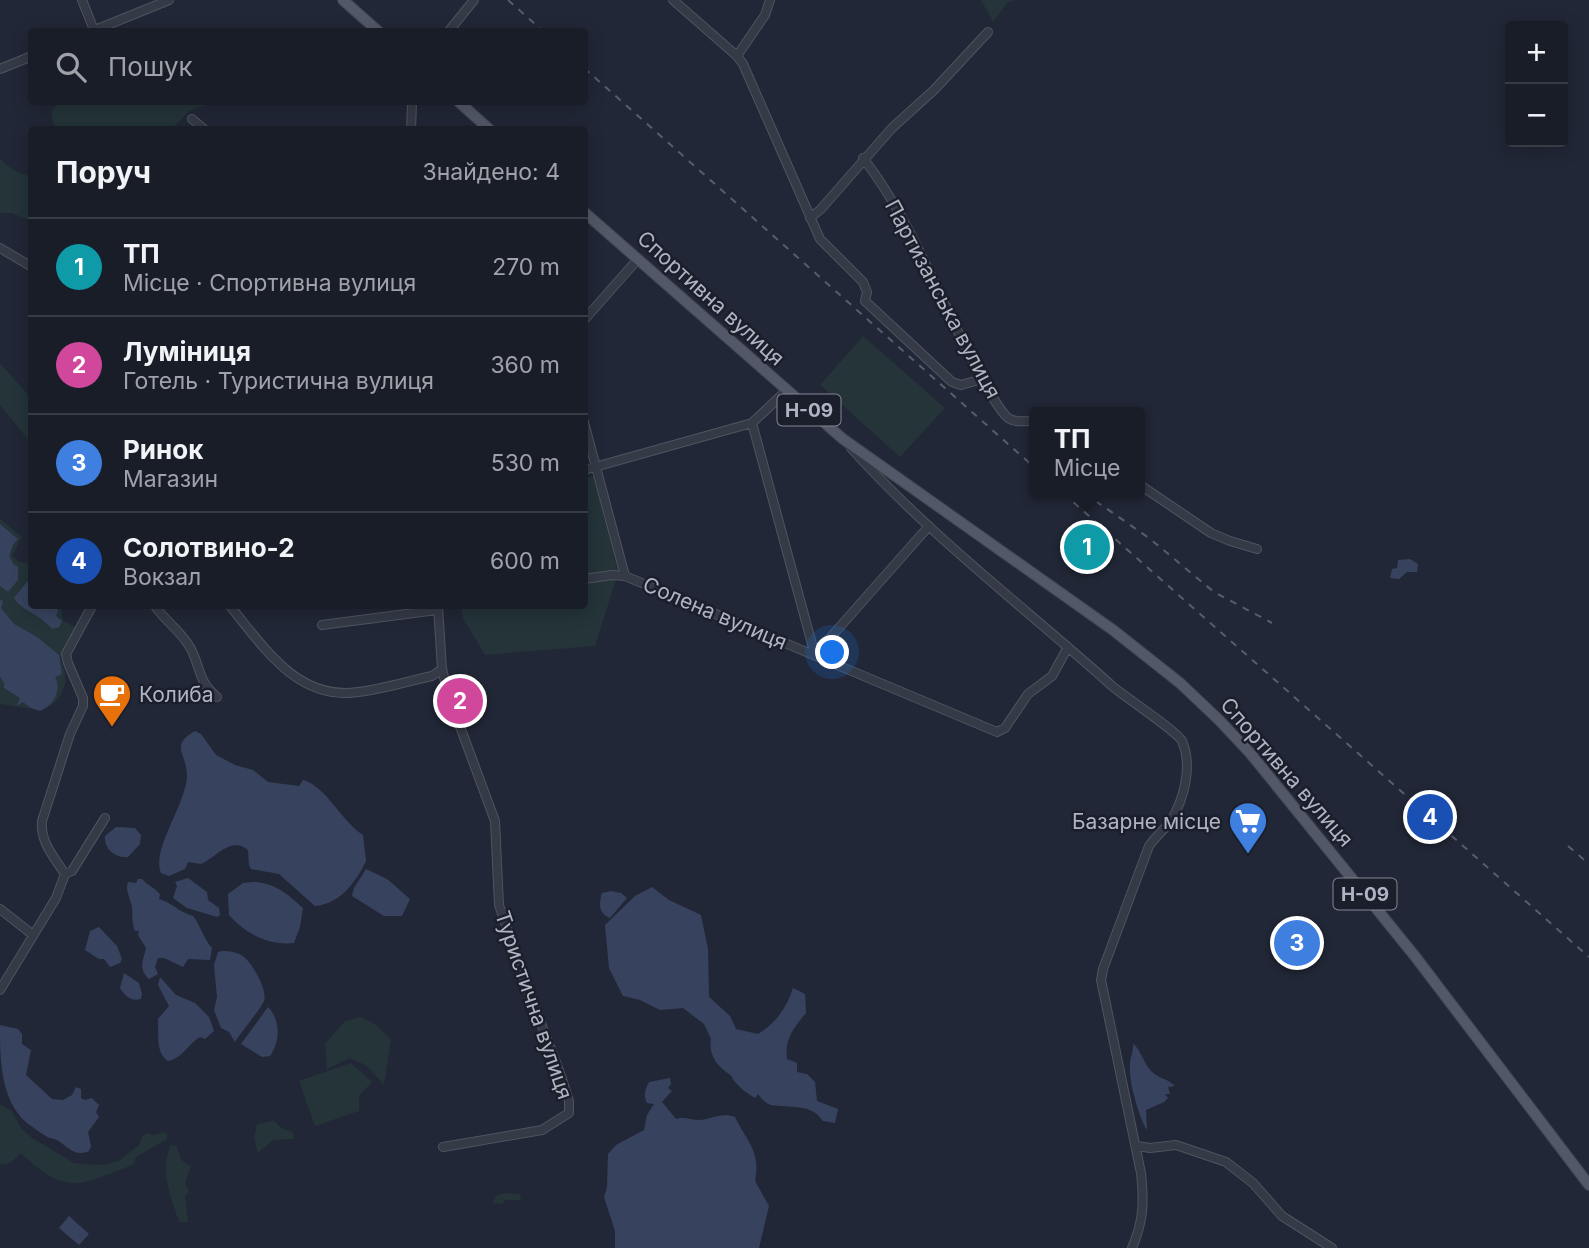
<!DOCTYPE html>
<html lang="uk">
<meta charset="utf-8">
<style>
body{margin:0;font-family:Inter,sans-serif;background:#262a34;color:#f1f3f6}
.controls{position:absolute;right:21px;top:21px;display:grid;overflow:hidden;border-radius:7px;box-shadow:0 4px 18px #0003}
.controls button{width:63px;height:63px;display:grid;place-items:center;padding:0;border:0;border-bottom:2px solid #373b45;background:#191d28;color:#f1f3f6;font:35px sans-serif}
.you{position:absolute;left:833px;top:653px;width:24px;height:24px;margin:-18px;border:5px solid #fff;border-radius:50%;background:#1a73e8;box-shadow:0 0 0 10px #1a73e833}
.badge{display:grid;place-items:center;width:46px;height:46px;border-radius:50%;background:#d93025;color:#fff;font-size:23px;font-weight:700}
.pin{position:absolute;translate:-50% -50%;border:4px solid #fff;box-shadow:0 2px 7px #0006}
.popup{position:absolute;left:1029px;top:407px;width:116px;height:91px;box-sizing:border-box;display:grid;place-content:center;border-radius:7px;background:#191d28;filter:drop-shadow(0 2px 5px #0005);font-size:23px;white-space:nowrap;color:#9fa2a8}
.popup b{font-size:26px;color:#f1f3f6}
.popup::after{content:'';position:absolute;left:50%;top:100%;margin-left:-14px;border:14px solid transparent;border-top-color:#191d28}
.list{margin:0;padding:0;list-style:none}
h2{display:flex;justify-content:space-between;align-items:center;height:91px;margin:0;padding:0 28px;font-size:30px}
h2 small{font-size:23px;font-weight:400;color:#9fa2a8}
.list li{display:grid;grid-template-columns:46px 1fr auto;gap:21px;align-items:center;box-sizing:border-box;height:98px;padding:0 28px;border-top:2px solid #373b45}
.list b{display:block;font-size:26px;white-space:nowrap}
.list p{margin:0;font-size:23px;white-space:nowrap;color:#9fa2a8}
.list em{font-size:23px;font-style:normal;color:#9fa2a8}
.icon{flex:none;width:38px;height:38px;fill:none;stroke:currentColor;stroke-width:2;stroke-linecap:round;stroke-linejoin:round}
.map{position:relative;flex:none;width:1589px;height:1248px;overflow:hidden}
.search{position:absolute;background:#191d28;box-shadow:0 4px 18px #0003;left:28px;top:28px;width:560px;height:77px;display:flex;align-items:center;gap:18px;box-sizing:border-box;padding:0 24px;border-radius:7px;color:#9fa2a8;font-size:26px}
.panel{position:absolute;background:#191d28;box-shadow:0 4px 18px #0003;left:28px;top:126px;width:560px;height:483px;border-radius:7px}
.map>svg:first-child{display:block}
.green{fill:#243438}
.water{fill:#37435e}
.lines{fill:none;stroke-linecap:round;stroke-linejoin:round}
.minor-casing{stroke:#4f5461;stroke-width:10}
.major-casing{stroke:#3e4350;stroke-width:12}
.minor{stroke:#343a46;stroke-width:8}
.major{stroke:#525867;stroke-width:10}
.rail{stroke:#575d6d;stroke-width:2;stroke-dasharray:7 7;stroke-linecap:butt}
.labels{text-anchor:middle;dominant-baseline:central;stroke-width:5;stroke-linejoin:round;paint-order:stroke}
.shield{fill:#1a1f2b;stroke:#828795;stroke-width:2}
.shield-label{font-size:19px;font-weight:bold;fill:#afb4c3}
.street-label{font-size:21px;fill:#afb4c3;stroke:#1a1f2b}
.poi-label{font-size:21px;fill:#afb4c3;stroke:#1a1f2b;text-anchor:start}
</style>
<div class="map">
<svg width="1589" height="1248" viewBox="0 0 1589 1248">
<rect width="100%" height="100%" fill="#212736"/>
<path class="green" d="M 981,0 L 1016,0 L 1007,3 L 993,22 Z
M 59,102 L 211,102 L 188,112 L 172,129 L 57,129 C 50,118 49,112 59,102 Z
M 0,159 L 13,170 L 31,177 L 31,221 L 12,213 L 0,213 Z
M 863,336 L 945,408 L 900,457 L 820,385 Z
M 0,363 L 31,398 L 31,443 L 0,405 Z
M 594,476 L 618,573 L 595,646 L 485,655 L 463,618 L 461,606 L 584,606 L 585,478 Z
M 0,519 L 22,537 L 12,556 L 19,562 L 31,564 L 32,606 L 58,606 L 61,609 L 63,620 L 76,628 C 71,636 61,648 61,659 C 62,664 65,670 65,676 C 67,690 55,707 41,710 L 0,704 Z
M 361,1017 L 375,1024 L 391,1039 L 384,1085 L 367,1066 L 350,1058 L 327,1069 L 325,1044 L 345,1021 Z
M 351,1063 L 372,1082 L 359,1096 L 359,1111 L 315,1126 L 299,1081 Z
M 0,1104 L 12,1111 L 21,1128 L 32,1138 L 74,1163 L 102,1165 L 119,1161 L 139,1145 L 142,1137 L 147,1133 L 155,1135 L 164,1132 L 168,1135 L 166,1140 L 137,1156 L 133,1165 C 79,1185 67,1197 21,1153 C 15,1159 10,1165 0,1164 Z
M 274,1121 L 283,1129 L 293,1132 L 294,1139 L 273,1140 L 258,1153 L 254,1138 L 257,1124 Z
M 171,1145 L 176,1146 C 181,1157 179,1161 191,1166 L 185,1183 L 189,1192 L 185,1196 L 188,1222 L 179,1222 C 171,1198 159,1169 171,1145 Z
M 505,1193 L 520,1194 L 521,1200 L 505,1200 L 502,1204 L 492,1203 L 497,1195 Z"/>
<path class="water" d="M 0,524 L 18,539 L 13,545 L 9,556 L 14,565 L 18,567 L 18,580 L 8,592 L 0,586 Z
M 1410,559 L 1418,564 L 1417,572 L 1407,572 L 1399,579 L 1390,578 L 1392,569 L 1397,568 L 1398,560 Z
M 31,577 L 32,606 L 51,606 L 58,610 L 56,616 L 62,621 L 59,627 L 52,629 C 39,613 23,612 14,598 Z
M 0,600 L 3,601 L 1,608 L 14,624 L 37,637 L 59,655 L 62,674 L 55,677 C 62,690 54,705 40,711 L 31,708 L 23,702 L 17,706 L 20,698 L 4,688 L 4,683 L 0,677 Z
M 195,731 L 201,734 L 216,755 L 235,765 L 253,770 L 268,782 L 299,786 L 303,780 C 326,786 342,822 363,835 L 366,861 C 356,882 340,904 315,906 L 279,874 L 251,869 L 249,865 L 248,850 C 230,836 217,857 201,864 L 188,862 L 185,869 L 169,876 L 161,873 C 151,849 186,805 187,776 C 187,753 169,746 195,731 Z
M 116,827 L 135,828 L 141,835 L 140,844 L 128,857 C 115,858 104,849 105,836 Z
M 366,869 L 387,879 L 410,899 L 402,916 L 384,916 L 352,896 L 354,888 Z
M 188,878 L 207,892 L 208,900 L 219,908 L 220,915 L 217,917 L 187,908 L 173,898 L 177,886 L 175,882 Z
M 138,879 L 142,879 C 147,885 155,888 160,894 L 159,899 C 172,903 179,912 193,916 C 201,926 203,938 212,948 L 210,960 L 188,959 L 183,967 L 164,958 L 158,958 L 155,967 L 158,974 L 149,979 C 138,969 143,961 146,948 L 138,935 L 139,931 L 135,931 C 131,919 133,917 132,907 C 130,897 125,891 128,882 L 136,883 Z
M 253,882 C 276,883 287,894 303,908 L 300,927 L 294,943 C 269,946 246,934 229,915 L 228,894 L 243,883 Z
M 652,887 L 669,900 L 701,915 L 708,949 L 709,997 L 730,1016 L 736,1029 L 758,1034 C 775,1024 787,1008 793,988 L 805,994 L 806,1013 C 794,1027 784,1040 787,1059 L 797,1063 L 797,1072 L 807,1074 L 815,1082 L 817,1101 L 838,1109 L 835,1123 L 823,1121 C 811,1103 790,1108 771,1105 C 766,1104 761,1098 758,1094 L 755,1098 C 748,1094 741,1089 736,1083 C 732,1079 733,1077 729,1074 C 717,1066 708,1054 711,1039 L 704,1024 L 683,1008 L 660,1010 L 640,1000 L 623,996 L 609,968 L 605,925 L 635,896 Z
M 611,891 L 621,893 L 627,898 L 610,918 C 598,913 599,903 602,893 Z
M 99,927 L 117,946 L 122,959 L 120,963 L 110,967 L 104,959 L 99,959 L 85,950 L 90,931 Z
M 222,951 C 229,951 238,952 244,957 C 252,963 268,990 264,1001 C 260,1010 241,1032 235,1042 L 229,1032 L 221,1028 L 214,1010 L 217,997 L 214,965 L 218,952 Z
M 124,973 L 139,983 L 142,994 L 141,999 C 131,1002 125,996 120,988 Z
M 160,977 L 176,995 L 195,1003 L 209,1017 L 214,1031 L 205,1039 L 200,1037 C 188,1044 183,1058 168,1061 C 155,1053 159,1033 158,1019 L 169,1006 L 158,985 Z
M 268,1007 C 280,1019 281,1041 270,1056 L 262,1057 L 241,1044 Z
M 0,1025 L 18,1029 L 22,1034 L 22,1044 L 31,1050 L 26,1075 L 52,1099 L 63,1100 L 72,1095 L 76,1087 L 81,1089 L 81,1098 L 85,1100 L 92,1098 L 99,1105 L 96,1112 L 99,1117 L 88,1132 L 91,1146 L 89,1151 C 76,1157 70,1149 60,1142 C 55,1138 55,1140 50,1138 C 43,1135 33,1127 27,1123 C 0,1100 0,1058 0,1025 Z
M 1133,1043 C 1142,1052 1143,1062 1151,1071 C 1157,1078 1169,1079 1175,1086 L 1168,1087 L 1170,1094 L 1165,1094 L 1168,1098 L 1164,1102 L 1146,1110 L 1147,1130 C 1139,1118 1128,1079 1130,1065 C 1130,1056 1134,1052 1133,1043 Z
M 670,1078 L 671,1084 L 668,1088 L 672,1091 L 662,1102 L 676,1119 C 685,1116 690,1120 699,1120 C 712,1120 719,1112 735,1117 C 747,1142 761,1151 755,1181 L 769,1206 L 759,1248 L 615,1248 L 615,1231 L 604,1197 L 607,1187 L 608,1154 L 616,1145 L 644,1130 L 647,1115 L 654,1104 L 647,1103 C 643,1095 645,1090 649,1082 Z
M 69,1216 L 89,1234 L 79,1245 L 59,1228 Z"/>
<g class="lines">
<g class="minor-casing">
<path id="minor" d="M 82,0 L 94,30
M 673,0 L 737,56 L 743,64 L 820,239 L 863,282 L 867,292 L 865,301 L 952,382 L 961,385 L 982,379
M 90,32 L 169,0
M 448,32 L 474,0
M 737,56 L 765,15 L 770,0
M 0,69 L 32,56
M 192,119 L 205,130
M 411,130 L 412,102
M 863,158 C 906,213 933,282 964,344 C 973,361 995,407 1008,418 C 1015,423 1026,421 1034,421
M 810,218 L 821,209 L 892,128 L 934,90 L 988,32
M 0,248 L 32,267
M 584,320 L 638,259
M 584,422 L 625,576 L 997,732 L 1005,728 L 1028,694 L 1052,676 L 1068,647
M 752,423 L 815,655
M 851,448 C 929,535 1024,607 1111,685 C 1123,696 1177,731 1182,741 C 1193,766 1184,800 1170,822 C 1165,829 1155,837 1149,846 L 1103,969 L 1101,980 L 1141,1173 C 1144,1202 1144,1220 1132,1248
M 584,470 L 752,423 L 786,391
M 1140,485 L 1211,533 L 1230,541 L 1257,549
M 584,579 L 612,575 L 625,576
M 155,606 C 165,621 182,632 191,649 C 201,669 198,681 217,697
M 230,606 C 264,647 297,701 358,692 C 383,689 408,681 432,676 L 442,669
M 438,606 L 442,669 L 448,694 L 495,821 L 499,905 L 525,981 L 561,1076 L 569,1101 L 569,1113 L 542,1130 L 443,1147
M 322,625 L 437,610
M 815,655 L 929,526
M 65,874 L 72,871 L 105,818
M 0,909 L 33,935
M 0,990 L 56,898 L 65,874 C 54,857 40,842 42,821 L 70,734 L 83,706 L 83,698 L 68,663 L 66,654 L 92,606
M 1137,1146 L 1150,1148 L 1176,1145 L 1226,1162 L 1253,1183 L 1282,1216 L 1332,1248"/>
</g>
<g class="major-casing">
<path id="major" d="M 343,0 L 379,32
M 459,102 L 490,130
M 584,212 L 843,439 L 1113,630 L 1180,683 L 1219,720 L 1250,753 L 1414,955 L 1589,1185"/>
</g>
<use href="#minor" class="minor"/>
<use href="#major" class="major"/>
<path class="rail" d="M 508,0 L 544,32
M 584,68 L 1034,467
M 1063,493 L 1589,957
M 1084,493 L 1149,538 L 1214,592 L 1272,623
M 1568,846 L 1589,864"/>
</g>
<defs>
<g id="cafe-pin" transform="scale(2.0125)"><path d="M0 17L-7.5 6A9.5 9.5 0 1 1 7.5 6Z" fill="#e8710a" stroke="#1a1f2b"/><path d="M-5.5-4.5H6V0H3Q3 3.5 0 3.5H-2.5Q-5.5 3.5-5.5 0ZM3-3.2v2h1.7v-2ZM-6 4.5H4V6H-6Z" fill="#fff"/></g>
<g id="supermarket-pin" transform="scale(2.0125)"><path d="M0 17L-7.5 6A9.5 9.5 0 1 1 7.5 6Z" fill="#3f7fe0" stroke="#1a1f2b"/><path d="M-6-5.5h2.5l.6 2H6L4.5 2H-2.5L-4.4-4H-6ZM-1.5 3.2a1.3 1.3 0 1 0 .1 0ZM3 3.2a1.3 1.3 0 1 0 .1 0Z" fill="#fff"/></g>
</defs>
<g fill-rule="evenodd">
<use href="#cafe-pin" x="112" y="694"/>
<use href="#supermarket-pin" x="1248" y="821"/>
</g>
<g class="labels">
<g class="shield">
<rect x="777.5" y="394.5" width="63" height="31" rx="5"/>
<rect x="1333.5" y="878.5" width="63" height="31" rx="5"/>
</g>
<g class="shield-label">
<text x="809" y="410">Н-09</text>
<text x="1365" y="894">Н-09</text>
</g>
<g class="street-label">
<text transform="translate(711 298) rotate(42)">Спортивна вулиця</text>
<text transform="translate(943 299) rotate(62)">Партизанська вулиця</text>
<text transform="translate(715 613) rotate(23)">Солена вулиця</text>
<text transform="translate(1287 772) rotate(49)">Спортивна вулиця</text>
<text transform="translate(534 1005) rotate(71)">Туристична вулиця</text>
</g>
<g class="poi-label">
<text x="139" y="694">Колиба</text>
<text x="1221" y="821" text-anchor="end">Базарне місце</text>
</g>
</g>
</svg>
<div class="controls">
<button>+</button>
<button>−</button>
</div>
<div class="you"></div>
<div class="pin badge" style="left:1087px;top:547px;background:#0f9aa8">1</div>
<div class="popup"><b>ТП</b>Місце</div>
<div class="pin badge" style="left:460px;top:701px;background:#d1479c">2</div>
<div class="pin badge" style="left:1297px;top:943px;background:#3f7fe0">3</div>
<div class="pin badge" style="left:1430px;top:817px;background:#1a4fb4">4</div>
<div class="search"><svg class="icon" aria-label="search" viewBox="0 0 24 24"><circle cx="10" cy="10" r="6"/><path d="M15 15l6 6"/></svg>Пошук</div>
<section class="panel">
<h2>Поруч<small>Знайдено: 4</small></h2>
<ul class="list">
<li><span class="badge" style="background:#0f9aa8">1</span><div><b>ТП</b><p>Місце · Спортивна вулиця</p></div><em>270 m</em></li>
<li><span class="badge" style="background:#d1479c">2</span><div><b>Луміниця</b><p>Готель · Туристична вулиця</p></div><em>360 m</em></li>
<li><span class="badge" style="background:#3f7fe0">3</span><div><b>Ринок</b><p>Магазин</p></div><em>530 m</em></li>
<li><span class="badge" style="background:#1a4fb4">4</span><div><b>Солотвино-2</b><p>Вокзал</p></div><em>600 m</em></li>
</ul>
</section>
</div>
